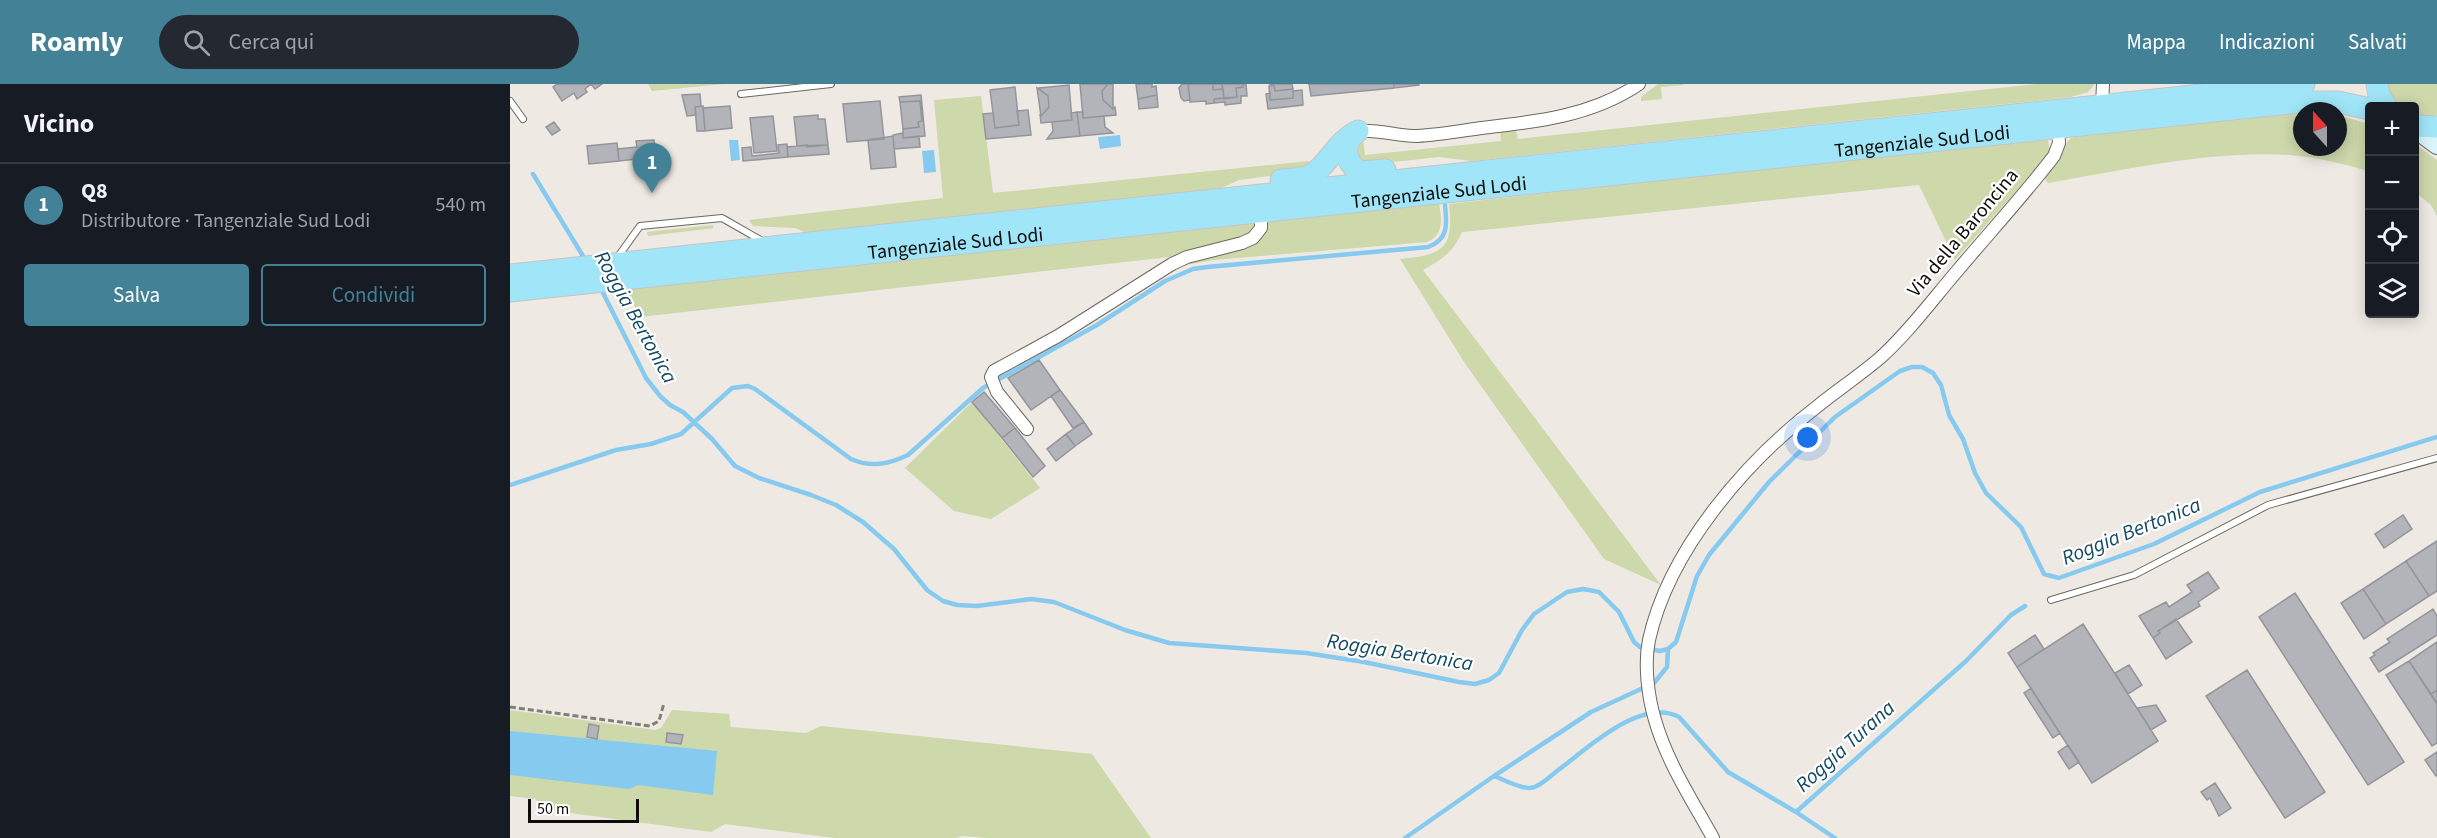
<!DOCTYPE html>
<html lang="it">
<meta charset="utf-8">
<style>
body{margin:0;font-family:"Source Sans 3",sans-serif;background:#242831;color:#f1f3f6}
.controls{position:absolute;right:18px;top:18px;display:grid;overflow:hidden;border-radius:6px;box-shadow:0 3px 15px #0003}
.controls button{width:54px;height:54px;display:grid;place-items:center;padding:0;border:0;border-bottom:2px solid #363941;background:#171b24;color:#f1f3f6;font:30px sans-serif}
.compass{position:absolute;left:1783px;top:18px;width:54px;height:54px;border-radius:50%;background:#171b24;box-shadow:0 3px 15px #0003;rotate:339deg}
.scale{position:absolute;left:18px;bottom:15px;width:111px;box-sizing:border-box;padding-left:6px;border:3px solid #0e0d0b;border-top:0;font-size:16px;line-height:21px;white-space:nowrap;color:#0e0d0b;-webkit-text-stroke:4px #fff;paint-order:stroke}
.you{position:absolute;left:1298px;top:354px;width:21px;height:21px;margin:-15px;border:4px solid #fff;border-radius:50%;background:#1a73e8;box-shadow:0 0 0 9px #1a73e833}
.badge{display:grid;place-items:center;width:39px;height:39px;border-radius:50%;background:#438197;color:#fff;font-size:20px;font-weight:700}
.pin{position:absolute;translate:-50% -50px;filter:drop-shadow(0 2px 3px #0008)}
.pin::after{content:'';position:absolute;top:32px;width:21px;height:18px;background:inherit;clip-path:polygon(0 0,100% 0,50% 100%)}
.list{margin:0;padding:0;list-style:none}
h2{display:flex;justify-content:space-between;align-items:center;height:78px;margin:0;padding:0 24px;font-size:26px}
h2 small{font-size:20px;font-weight:400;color:#9ea1a6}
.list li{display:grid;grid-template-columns:39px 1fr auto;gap:18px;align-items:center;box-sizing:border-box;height:84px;padding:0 24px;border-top:2px solid #363941}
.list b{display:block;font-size:22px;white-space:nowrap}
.list p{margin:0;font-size:20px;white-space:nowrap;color:#9ea1a6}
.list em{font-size:20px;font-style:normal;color:#9ea1a6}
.actions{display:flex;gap:12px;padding:18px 24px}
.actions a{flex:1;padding:14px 0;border:2px solid #438197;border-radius:6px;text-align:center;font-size:21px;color:#438197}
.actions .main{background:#438197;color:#fff}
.icon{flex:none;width:33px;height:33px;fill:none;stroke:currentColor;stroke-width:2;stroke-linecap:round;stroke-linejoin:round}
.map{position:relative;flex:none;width:1927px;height:754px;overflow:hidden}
header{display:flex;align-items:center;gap:36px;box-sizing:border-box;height:84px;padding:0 30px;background:#438197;color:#fff}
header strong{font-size:28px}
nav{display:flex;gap:33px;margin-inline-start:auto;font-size:21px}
.search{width:420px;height:54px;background:#242831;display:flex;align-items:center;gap:15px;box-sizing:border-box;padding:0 21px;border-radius:33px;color:#9ea1a6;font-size:22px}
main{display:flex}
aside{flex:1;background:#171b24}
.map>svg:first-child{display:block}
.green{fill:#cdd8ab}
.water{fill:#87caef}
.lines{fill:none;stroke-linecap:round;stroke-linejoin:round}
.stream{stroke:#87caef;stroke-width:4.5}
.building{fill:#b3b3ba;stroke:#94949b;stroke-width:1.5}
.service-casing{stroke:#6b6761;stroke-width:8}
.minor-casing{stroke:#6b6761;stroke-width:14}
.secondary-casing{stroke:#6b6761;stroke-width:20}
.trunk-casing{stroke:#c5c5c4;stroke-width:23}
.path{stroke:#827e7a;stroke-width:3;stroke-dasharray:6 3;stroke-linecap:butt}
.service{stroke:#fff;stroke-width:6}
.minor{stroke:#fff;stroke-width:12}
.secondary{stroke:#dbf5fd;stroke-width:18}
.trunk{stroke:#a0e6f8;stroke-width:21}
.labels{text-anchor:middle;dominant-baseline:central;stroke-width:4.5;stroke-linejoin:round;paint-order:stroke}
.street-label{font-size:20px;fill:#0e0d0b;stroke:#fff}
.water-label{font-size:21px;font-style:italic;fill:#134962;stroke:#fff}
</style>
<header>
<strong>Roamly</strong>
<div class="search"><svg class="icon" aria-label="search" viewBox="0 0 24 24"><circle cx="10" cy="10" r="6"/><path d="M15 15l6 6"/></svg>Cerca qui</div>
<nav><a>Mappa</a><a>Indicazioni</a><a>Salvati</a></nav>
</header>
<main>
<aside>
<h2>Vicino<small></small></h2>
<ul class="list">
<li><span class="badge">1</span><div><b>Q8</b><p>Distributore · Tangenziale Sud Lodi</p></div><em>540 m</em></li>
</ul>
<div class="actions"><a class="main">Salva</a><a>Condividi</a></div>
</aside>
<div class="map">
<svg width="1927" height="754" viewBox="0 0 1927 754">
<rect width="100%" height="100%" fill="#efe9e3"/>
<path class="green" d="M 138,0 L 214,0 L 142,7 Z
M 1148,0 L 1173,0 L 1174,1 L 1151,3 L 1152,15 L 1131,17 L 1131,13 Z
M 1526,0 L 1585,0 L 1578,8 L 1561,13 L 962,77 L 928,73 L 858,81 L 849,78 L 845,61 L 853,55 L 855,71 L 991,57 L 990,45 L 1005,43 L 1008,55 Z
M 1876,0 L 1927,0 L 1927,31 L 1921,33 L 1905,31 L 1904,22 L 1889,22 L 1880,12 Z
M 471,12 L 483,109 L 799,77 L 798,81 L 783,89 L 729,96 L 705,107 L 299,150 L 285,144 L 243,142 L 239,136 L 433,114 L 424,16 Z
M 1792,28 L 1792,63 L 1828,63 L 1828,31 L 1859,40 L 1859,87 C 1833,80 1807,73 1779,71 C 1703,66 1613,86 1538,99 L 1533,93 L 1551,72 L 1556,60 L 1561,54 L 1571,51 Z
M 1527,54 L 1538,56 L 1540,69 L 1445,176 L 1409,101 L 952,148 C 943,169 932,175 913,186 L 1151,501 L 1094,475 L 954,278 L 890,175 C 933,171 944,165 939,120 Z
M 1905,60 L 1927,76 L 1927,132 L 1921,121 L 1905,108 Z
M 929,120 C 932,135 934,151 917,158 L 704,176 L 675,181 L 661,177 L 659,173 L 130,233 L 116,205 Z
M 203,141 L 204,144 L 138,152 L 137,148 Z
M 462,318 L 530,404 L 481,435 L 444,427 L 395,384 Z
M 0,626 L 145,646 L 151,644 L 162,626 L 219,630 L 221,643 L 296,649 L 311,642 L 582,670 L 641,754 L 477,754 L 453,752 L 446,754 L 324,754 L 215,740 L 201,748 L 31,725 L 26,715 L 0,712 Z"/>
<path class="water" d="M 610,51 L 611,62 L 590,65 L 588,53 Z
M 219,56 L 228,56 L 230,76 L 221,77 Z
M 424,66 L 426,88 L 414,89 L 412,67 Z
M 0,647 L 207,667 L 203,711 L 128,701 L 119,705 L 0,691 Z"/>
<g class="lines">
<path class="stream" d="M 23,90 L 76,177
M 90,203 L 136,294 L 150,312 L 160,321 L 173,328 L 202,355 L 225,382 L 249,394 L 301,411 L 326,421 L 353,438 L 384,465 L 417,506 L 433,517 L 447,521 L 467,522 L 521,515 L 544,518 L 615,546 L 659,559 L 796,569 L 854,578 L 949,598 L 965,600 L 979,596 L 989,589 L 1012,546 L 1024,530 L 1057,508 L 1073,505 L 1089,508 L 1109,528 L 1124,558 L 1130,563 L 1150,567 L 1158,565 L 1166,558 L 1187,492 L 1199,471 L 1259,398 L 1325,333 L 1390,287 L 1402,283 L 1412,283 L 1423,289 L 1431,301 L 1439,331 L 1453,355 L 1465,389 L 1476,409 L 1511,443 L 1534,490 L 1549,494 L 1644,460 L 1750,408 L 1927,353
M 0,401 L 106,366 L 141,360 L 171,350 L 222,304 L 238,302 L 245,305 L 341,375 C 361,384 379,380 398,371 L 473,304 L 587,241 L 655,197 L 683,185 L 697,183 L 918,163 C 939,155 937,140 935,121
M 984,692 L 1081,628 L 1144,599 L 1157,583 L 1158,565
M 1286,728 L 1325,754
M 895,754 L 984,692 C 995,696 1008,704 1020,704 C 1030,703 1039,693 1047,687 C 1077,665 1130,613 1169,633 L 1218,688 L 1286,728 L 1456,577 L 1501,531 L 1515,522"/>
</g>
<path class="building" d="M 47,0 L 92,0 L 85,5 L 81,0 L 75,5 L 77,8 L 67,15 L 64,9 L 52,17 L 43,3 Z
M 570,0 L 598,0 L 592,7 L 593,16 L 603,25 L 605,23 L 606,31 L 573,34 Z
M 598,0 L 603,0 L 603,25 L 593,16 L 592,7 Z
M 626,0 L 642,0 L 642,3 L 646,2 L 647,11 L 628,15 Z
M 672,0 L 678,0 L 680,16 L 674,17 L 671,14 L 669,4 Z
M 678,0 L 703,0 L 703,6 L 713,5 L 714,14 L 704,15 L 704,19 L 696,20 L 696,17 L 680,18 Z
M 703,0 L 712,0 L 713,5 L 703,6 Z
M 712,0 L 733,0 L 733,3 L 726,4 L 727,13 L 714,15 Z
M 733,0 L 736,0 L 737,12 L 731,12 L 731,19 L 715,21 L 715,18 L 704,19 L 704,15 L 727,13 L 726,4 L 733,3 Z
M 759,0 L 782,0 L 783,5 L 765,7 L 764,1 Z
M 799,0 L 884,0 L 884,4 L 801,12 Z
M 884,0 L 909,0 L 909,1 L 884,4 Z
M 559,1 L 562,36 L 531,39 L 530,30 L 531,32 L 539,23 L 538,12 L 528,4 Z
M 764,1 L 765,7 L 783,5 L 783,14 L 760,16 L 759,2 Z
M 505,3 L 509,41 L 485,44 L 480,6 Z
M 527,4 L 538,12 L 539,23 L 531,32 Z
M 792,6 L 793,21 L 758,25 L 756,10 L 760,9 L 760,16 L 783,14 L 783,7 Z
M 190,10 L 191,22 L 185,23 L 186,31 L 177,32 L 172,11 Z
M 411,11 L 415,52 L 393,54 L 393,45 L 409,43 L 408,38 L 412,37 L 410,17 L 390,18 L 389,13 Z
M 647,11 L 648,23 L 629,25 L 628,15 Z
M 370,17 L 374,55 L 337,58 L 333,20 Z
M 410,17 L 412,37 L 408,38 L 409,43 L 393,45 L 390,18 Z
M 193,22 L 195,47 L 187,47 L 185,23 Z
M 220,22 L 222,44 L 195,47 L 193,24 Z
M 518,26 L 521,51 L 476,55 L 473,30 L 483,29 L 485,44 L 509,41 L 507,27 Z
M 567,28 L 570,52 L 537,55 L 543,47 L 542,38 L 562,36 L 561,29 Z
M 567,28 L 573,28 L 573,34 L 594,32 L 595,43 L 603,49 L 570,52 Z
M 308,31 L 308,35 L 315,35 L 318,61 L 287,62 L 284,33 Z
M 263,32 L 267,67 L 244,69 L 240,34 Z
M 44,38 L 50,46 L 42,51 L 36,43 Z
M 393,49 L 393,54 L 409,52 L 410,63 L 384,65 L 383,51 Z
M 383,52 L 386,83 L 361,85 L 358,56 Z
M 144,56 L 146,73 L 109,77 L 108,65 L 127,63 L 126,57 Z
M 107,59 L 109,77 L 79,80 L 77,62 Z
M 277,60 L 278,73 L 233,77 L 232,64 L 241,63 L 242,72 L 269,69 L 268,61 Z
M 297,61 L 297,63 L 318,61 L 319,70 L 278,73 L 277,63 Z
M 529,276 L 550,306 L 521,326 L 498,294 Z
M 550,306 L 574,338 L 563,344 L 541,312 Z
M 474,308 L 505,344 L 492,354 L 462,318 Z
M 574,338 L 582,350 L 565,362 L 556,350 Z
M 505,344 L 535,382 L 523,393 L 492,354 Z
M 556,350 L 565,362 L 546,377 L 537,365 Z
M 1893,431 L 1902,445 L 1874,464 L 1865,450 Z
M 1927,457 L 1927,507 L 1919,512 L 1896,477 Z
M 1896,477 L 1919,512 L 1876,540 L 1853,505 Z
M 1698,488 L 1709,504 L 1688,518 L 1690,522 L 1648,547 L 1650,549 L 1643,554 L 1629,532 L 1656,518 L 1659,523 L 1682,508 L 1677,501 Z
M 1853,505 L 1876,540 L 1854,555 L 1831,519 Z
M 1785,509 L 1894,678 L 1858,701 L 1749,533 Z
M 1923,525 L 1927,532 L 1927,551 L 1869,588 L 1860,574 L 1865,571 L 1863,569 L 1880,558 L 1877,555 Z
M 1666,535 L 1682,558 L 1656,575 L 1643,554 L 1650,549 L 1648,547 Z
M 1573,540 L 1648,657 L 1582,699 L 1507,583 Z
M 1525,551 L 1534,565 L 1507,583 L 1498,569 Z
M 1927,558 L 1927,606 L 1921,610 L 1899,577 Z
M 1899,577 L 1927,620 L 1927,659 L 1922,662 L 1876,591 Z
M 1619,581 L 1632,601 L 1618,610 L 1605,589 Z
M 1737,586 L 1815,708 L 1775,734 L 1696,612 Z
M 1521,604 L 1550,649 L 1543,654 L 1514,609 Z
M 1927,606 L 1927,620 L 1921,610 Z
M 1646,621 L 1656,637 L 1641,646 L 1627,624 Z
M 79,640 L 89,642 L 87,655 L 77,653 Z
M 157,649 L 173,651 L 171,660 L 156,658 Z
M 1558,661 L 1569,678 L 1559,685 L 1548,668 Z
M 1927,668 L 1927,692 L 1926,692 L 1915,676 Z
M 1705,699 L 1721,724 L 1709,732 L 1700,714 L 1697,716 L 1691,708 Z"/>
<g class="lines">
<g class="service-casing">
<path id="service" d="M 231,10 L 321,0
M 0,17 L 13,35
M 107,174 L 130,142 L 212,134 L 254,158
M 1541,516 L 1624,491 L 1758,421 L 1927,374"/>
</g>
<g class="minor-casing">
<path id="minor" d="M 1592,22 L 1593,0
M 848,47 C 868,45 887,52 907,52 C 928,51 950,47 971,44 C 1026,38 1082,32 1129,0
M 517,345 L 487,308 L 481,293 L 484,287 L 548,252 L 662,180 L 677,173 L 732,159 L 743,154 L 751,144 L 751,129
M 1203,754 C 1182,716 1157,678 1145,636 C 1138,613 1134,580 1139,556 C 1159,465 1237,376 1309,321 C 1329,305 1350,291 1370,274 C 1399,248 1423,215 1448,186 C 1480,148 1514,111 1544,72 L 1549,59 L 1548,43"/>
</g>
<g class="secondary-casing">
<path id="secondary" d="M 1904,44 L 1927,61"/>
</g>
<g class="trunk-casing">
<g id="trunk">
<path d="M 1867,0 L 1869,11 L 1876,22"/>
<path d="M 1904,42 L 1927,43"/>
<path d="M 847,48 C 832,58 834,80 851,88 L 875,86"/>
<path d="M 771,96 C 780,95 791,95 799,92 C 818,83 825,58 848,47"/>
<path d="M 0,191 L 1794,0"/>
<path id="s1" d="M 0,207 L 1790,18 L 1828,18 L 1860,25"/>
</g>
</g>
<path class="path" d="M 0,623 L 140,642 L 149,637 L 154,619"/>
<use href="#service" class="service"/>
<use href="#minor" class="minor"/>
<use href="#secondary" class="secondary"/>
<use href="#trunk" class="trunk"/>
</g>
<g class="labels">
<g class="street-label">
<text stroke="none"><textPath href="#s1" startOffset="1420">Tangenziale Sud Lodi</textPath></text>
<text stroke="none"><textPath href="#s1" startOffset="934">Tangenziale Sud Lodi</textPath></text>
<text transform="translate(1453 149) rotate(-50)">Via della Baroncina</text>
<text stroke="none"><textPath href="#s1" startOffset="448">Tangenziale Sud Lodi</textPath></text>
</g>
<g class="water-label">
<text transform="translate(126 233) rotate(61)">Roggia Bertonica</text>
<text transform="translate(1621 447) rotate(-22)">Roggia Bertonica</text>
<text transform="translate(890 568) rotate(9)">Roggia Bertonica</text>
<text transform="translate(1335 662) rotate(-42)">Roggia Turana</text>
</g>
</g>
</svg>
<div class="controls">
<button>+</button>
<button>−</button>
<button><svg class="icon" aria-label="locate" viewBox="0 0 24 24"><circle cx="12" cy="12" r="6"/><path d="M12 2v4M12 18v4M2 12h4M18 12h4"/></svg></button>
<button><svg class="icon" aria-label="layers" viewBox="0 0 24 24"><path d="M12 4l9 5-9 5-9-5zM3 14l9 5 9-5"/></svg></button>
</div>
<svg class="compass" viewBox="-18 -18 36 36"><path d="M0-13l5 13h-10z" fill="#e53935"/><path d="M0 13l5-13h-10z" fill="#9ea1a6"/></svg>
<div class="scale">50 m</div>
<div class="you"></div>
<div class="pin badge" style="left:142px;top:109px">1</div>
</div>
</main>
